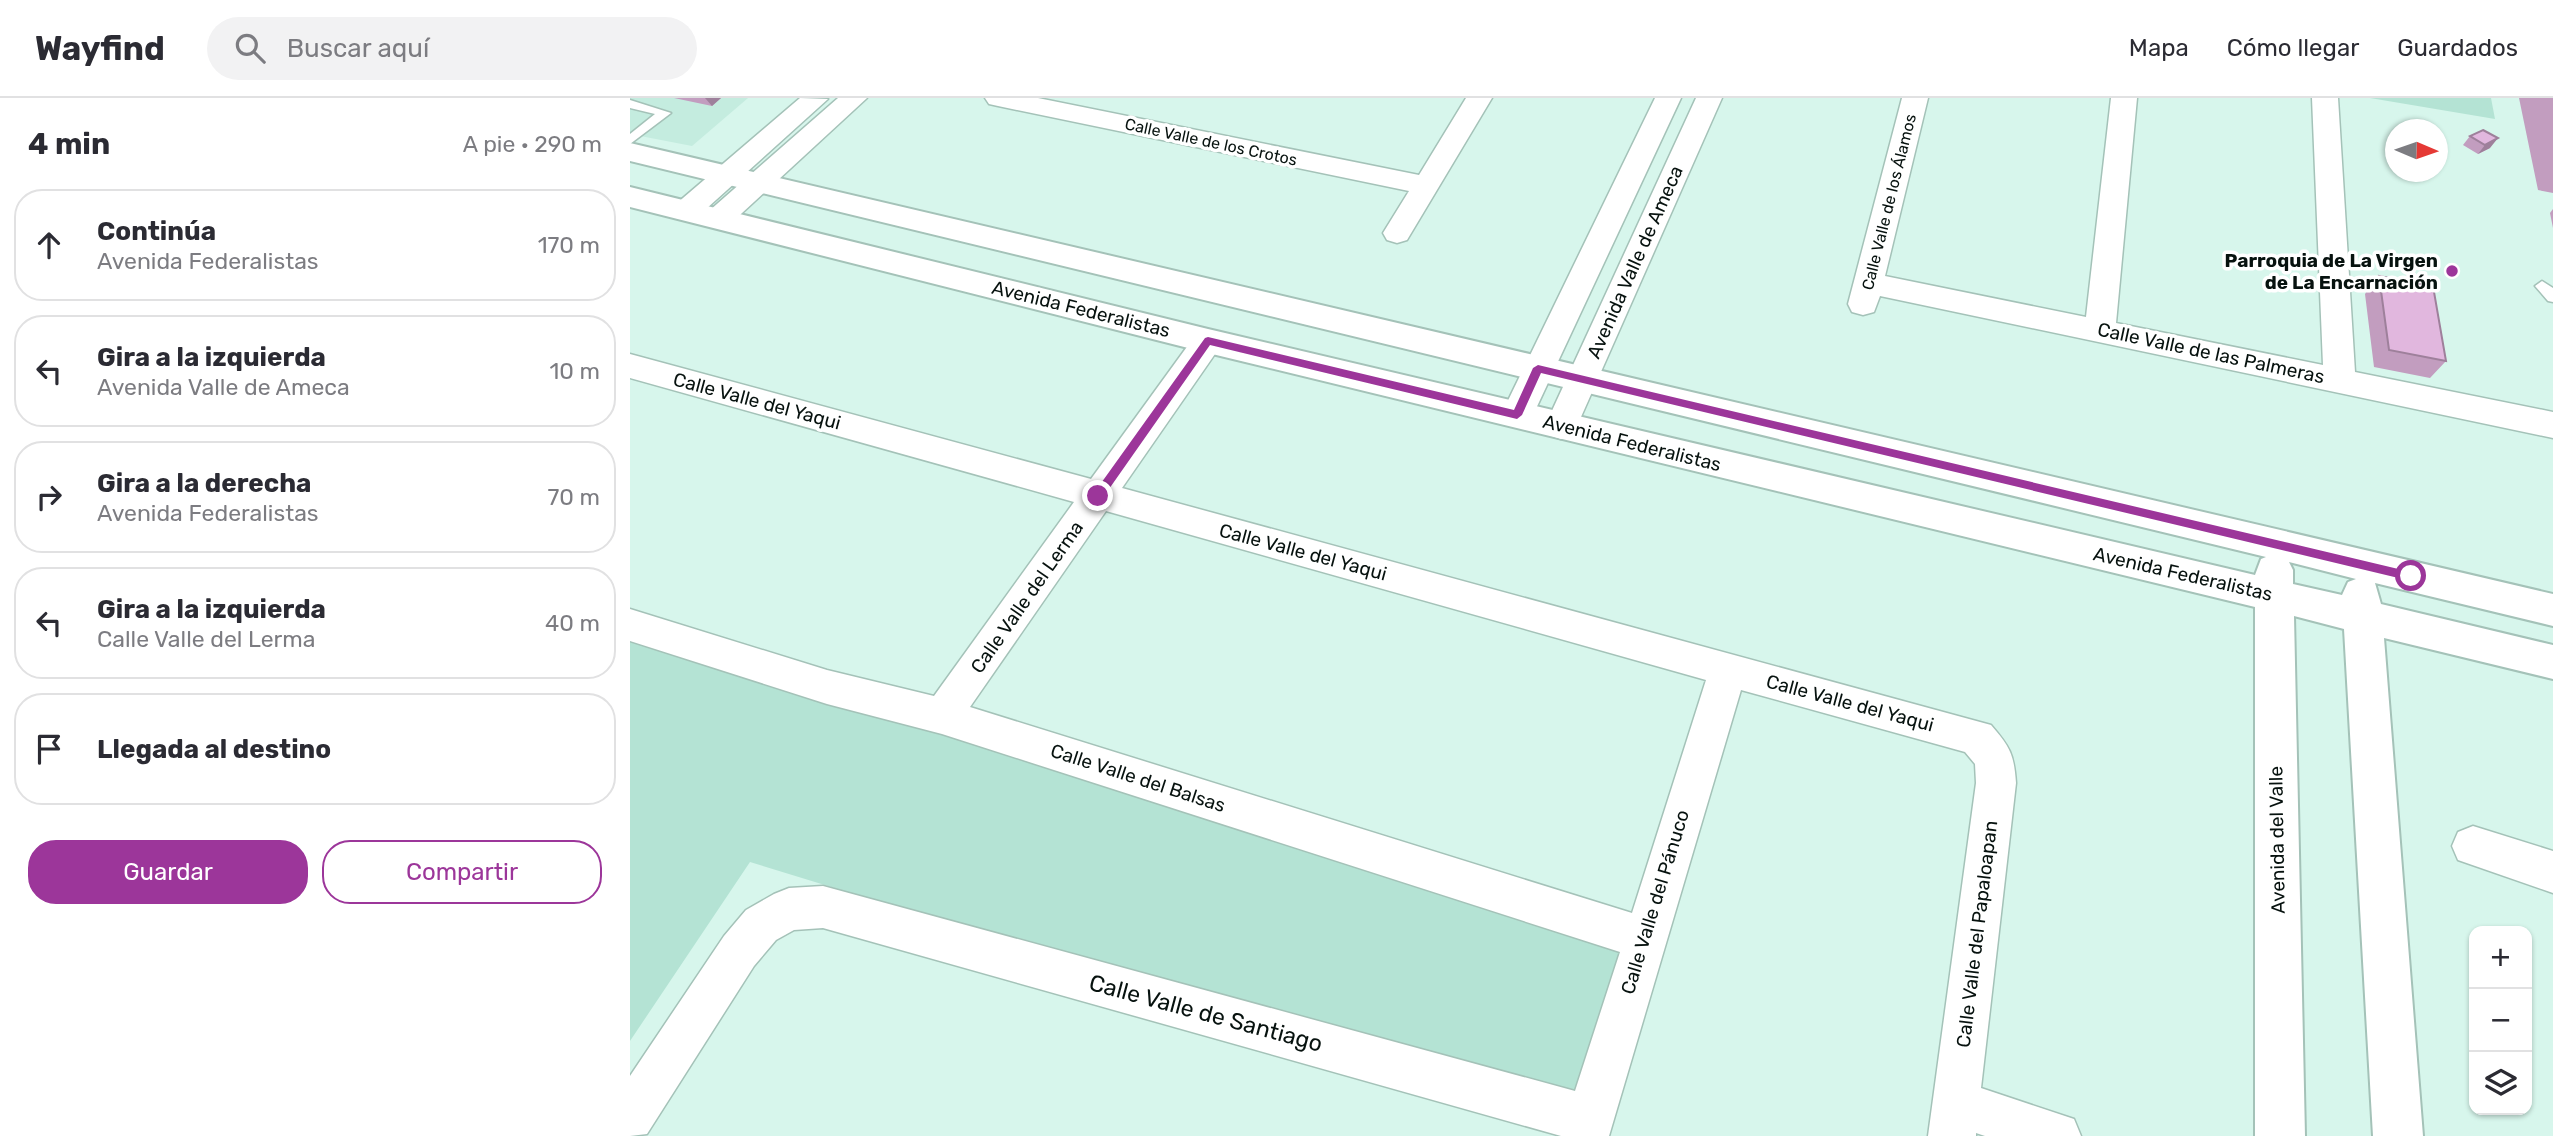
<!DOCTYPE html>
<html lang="es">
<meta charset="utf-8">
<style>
body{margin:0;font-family:Rubik,sans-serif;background:#f2f2f3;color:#2b2b33}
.controls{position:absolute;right:21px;bottom:21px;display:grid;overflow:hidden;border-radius:14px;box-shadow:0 2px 5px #0004}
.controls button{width:63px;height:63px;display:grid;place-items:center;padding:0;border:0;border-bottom:2px solid #e1e1e2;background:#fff;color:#2b2b33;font:35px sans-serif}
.compass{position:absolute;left:1755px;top:21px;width:63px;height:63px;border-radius:50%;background:#fff;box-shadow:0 2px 5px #0004;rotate:92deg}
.stop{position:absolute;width:21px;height:21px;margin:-16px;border:5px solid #9c369a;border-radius:50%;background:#fff}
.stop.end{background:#9c369a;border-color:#fff;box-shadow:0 2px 7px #0008}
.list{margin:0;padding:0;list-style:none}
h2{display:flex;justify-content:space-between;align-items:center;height:91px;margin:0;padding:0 28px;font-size:30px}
h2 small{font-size:23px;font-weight:400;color:#7c7c81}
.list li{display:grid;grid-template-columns:46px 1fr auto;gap:21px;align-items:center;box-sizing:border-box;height:112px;margin:0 14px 14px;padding:0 14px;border:2px solid #e1e1e2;border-radius:28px}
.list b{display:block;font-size:26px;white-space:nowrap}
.list p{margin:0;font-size:23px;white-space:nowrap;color:#7c7c81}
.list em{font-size:23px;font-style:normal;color:#7c7c81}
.actions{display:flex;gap:14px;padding:21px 28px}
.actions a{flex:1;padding:16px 0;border:2px solid #9c369a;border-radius:28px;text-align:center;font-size:24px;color:#9c369a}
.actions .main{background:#9c369a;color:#fff}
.icon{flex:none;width:38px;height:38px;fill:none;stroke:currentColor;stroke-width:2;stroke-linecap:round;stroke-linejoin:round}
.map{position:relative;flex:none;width:1923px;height:1038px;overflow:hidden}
header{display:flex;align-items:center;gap:42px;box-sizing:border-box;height:98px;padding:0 35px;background:#fff;border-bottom:2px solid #e1e1e2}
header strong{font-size:33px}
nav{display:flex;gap:38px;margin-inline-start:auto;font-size:24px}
.search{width:490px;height:63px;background:#f2f2f3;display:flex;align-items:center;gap:18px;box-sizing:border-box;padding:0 24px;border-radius:38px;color:#7c7c81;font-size:26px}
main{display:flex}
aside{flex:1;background:#fff}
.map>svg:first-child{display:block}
.built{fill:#c4ecdf}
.green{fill:#b4e3d4}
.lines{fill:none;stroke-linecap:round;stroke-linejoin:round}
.service-casing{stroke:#a4c2b8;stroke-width:3}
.minor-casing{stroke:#a4c2b8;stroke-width:3}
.tertiary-casing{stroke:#a4c2b8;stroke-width:4}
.service{fill:#fff;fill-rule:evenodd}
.minor{fill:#fff;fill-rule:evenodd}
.tertiary{fill:#fff;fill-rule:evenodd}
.wall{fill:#c29dbf}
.shaded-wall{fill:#9e809b}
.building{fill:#e1b7de;stroke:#9e809b;stroke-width:2}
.route{fill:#9c369a}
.poi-dot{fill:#9c369a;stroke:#fff;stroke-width:2.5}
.labels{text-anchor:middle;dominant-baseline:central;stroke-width:7;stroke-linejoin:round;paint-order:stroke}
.far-street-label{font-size:16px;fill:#07120f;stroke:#fff}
.poi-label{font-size:19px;font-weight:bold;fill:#07120f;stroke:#fff;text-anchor:end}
.street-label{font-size:19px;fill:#07120f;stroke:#fff}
.near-street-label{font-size:23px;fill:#07120f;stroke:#fff}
</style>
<header>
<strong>Wayfind</strong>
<div class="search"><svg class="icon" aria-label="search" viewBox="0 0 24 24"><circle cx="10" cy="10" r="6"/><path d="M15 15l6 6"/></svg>Buscar aquí</div>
<nav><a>Mapa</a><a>Cómo llegar</a><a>Guardados</a></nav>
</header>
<main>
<aside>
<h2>4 min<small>A pie · 290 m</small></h2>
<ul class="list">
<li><svg class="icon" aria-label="ahead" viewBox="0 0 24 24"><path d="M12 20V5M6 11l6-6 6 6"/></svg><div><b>Continúa</b><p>Avenida Federalistas</p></div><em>170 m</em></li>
<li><svg class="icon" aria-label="left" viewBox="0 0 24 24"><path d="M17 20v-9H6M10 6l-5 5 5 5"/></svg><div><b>Gira a la izquierda</b><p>Avenida Valle de Ameca</p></div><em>10 m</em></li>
<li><svg class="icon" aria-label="right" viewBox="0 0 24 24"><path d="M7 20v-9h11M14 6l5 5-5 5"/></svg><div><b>Gira a la derecha</b><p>Avenida Federalistas</p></div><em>70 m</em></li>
<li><svg class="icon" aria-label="left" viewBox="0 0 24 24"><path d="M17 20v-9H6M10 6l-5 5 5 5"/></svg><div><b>Gira a la izquierda</b><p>Calle Valle del Lerma</p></div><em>40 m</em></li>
<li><svg class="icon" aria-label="arrive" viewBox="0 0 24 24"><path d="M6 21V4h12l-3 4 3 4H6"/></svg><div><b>Llegada al destino</b></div></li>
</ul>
<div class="actions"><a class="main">Guardar</a><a>Compartir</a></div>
</aside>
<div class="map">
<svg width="1923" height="1038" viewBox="0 0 1923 1038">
<rect width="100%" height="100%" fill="#d7f6ec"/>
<path class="built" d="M 0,0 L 118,0 L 62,48 L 0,36 Z"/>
<path class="green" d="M 1740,0 L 1861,0 L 1865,21 Z
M 0,538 L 995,842 L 944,1017 L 120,764 L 0,943 Z"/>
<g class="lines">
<g class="service-casing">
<path id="service" d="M 0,2 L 41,15 L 0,46 L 0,36 L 25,16 L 0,10 Z
M 1912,183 L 1923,190 L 1923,204 L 1918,203 L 1905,188 Z"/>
</g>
<g class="minor-casing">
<path id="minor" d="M 170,0 L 198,1 L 66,120 L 56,122 L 46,120 L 42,113 L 46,106 Z
M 208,0 L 237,0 L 99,127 L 89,130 L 79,127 L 75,120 L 79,113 Z
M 355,0 L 408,0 L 789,77 L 836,0 L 862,0 L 777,142 L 767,145 L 757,142 L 753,135 L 779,93 L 368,8 L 359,6 Z
M 1025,0 L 1051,0 L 903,317 L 899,326 L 887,329 L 875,326 L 871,317 Z
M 1066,0 L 1092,0 L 947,328 L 943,337 L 931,341 L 919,337 L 915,328 Z
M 1272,0 L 1298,0 L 1255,178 L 1456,219 L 1481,0 L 1507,0 L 1486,225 L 1693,267 L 1682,0 L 1708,0 L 1725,274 L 1923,314 L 1923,340 L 1250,198 L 1244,214 L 1233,217 L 1222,214 L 1218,206 Z
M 578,232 L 589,235 L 594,243 L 492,390 L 1361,627 C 1380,649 1384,656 1386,685 L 1351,990 L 1444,1021 L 1451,1038 L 1355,1038 L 1346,1035 L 1346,1038 L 1298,1038 L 1346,685 L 1345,666 L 1335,654 L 1111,592 L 979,1038 L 931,1038 L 193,830 L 164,832 L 146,842 L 124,868 L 17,1036 L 0,1038 L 0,978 L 94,838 L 116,812 L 144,796 L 159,790 L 193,788 L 945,993 L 990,854 L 312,636 L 197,606 L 0,543 L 0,511 L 197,572 L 304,598 L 444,404 L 0,280 L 0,256 L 461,381 L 567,235 ZM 476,413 L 1076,582 L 1002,815 L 340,609 Z
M 1843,728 L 1923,753 L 1923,795 L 1828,762 L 1822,748 L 1828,734 Z"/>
</g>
<g class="tertiary-casing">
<path id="tertiary" d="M 0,45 L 1923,496 L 1923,528 L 1745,485 L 1751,506 L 1923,547 L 1923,581 L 1754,540 L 1793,1038 L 1743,1038 L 1714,531 L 1664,518 L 1675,1038 L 1625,1038 L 1625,509 L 578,255 L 0,109 L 0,89 L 578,231 L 1625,477 L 1631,461 L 1636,459 L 0,63 ZM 1659,464 L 1726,481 L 1718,484 L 1712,497 L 1663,486 L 1663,472 Z"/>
</g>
<use href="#service" class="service"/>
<use href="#minor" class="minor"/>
<use href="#tertiary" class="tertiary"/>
</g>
<path class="wall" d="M 44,0 L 91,0 L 82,8 Z
M 1889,0 L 1923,0 L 1923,95 L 1908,92 Z
M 1840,38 L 1860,50 L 1848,56 L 1833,47 Z
M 1923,111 L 1923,130 L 1920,115 Z
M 1749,178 L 1816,263 L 1800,280 L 1744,269 L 1735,196 Z"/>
<path class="shaded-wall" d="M 75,0 L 91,0 L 82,8 Z
M 1868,40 L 1860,50 L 1848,56 L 1855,47 Z"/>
<path class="building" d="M 1853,32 L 1868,40 L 1855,47 L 1840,38 Z
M 1749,178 L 1803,188 L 1816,263 L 1759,252 Z"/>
<path class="route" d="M 578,239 L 884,312 L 903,270 L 908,267 L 1781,474 L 1786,478 L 1781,483 L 911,275 L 892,317 L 887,321 L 580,247 L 472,401 L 464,401 L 464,395 L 575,240 Z"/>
<circle class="poi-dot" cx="1822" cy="173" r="7"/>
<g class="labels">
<g class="far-street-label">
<text transform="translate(581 44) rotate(12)">Calle Valle de los Crotos</text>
<text transform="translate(1259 104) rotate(-76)">Calle Valle de los Álamos</text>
</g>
<g class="poi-label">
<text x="1808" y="162">Parroquia de La Virgen<tspan x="1808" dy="22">de La Encarnación</tspan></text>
</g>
<g class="street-label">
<text transform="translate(1005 164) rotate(-66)">Avenida Valle de Ameca</text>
<text transform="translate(451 211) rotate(14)">Avenida Federalistas</text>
<text transform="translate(1581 255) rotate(12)">Calle Valle de las Palmeras</text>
<text transform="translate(127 303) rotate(15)">Calle Valle del Yaqui</text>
<text transform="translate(1002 345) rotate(14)">Avenida Federalistas</text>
<text transform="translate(673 454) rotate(15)">Calle Valle del Yaqui</text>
<text transform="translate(1553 476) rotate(13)">Avenida Federalistas</text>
<text transform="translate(397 499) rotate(-55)">Calle Valle del Lerma</text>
<text transform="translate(1220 605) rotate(15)">Calle Valle del Yaqui</text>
<text transform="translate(508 680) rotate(18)">Calle Valle del Balsas</text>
<text transform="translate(1647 742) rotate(-91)">Avenida del Valle</text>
<text transform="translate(1025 804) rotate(-73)">Calle Valle del Pánuco</text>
<text transform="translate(1347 836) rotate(-83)">Calle Valle del Papaloapan</text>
</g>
<g class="near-street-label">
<text transform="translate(576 915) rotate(15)">Calle Valle de Santiago</text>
</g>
</g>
</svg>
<div class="controls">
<button>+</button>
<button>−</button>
<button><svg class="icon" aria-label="layers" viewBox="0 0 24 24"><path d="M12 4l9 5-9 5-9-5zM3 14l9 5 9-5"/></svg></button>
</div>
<svg class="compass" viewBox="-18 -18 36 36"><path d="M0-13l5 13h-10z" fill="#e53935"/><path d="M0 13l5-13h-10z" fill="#7c7c81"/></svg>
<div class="stop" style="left:1781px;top:478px"></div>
<div class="stop end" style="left:468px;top:398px"></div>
</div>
</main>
